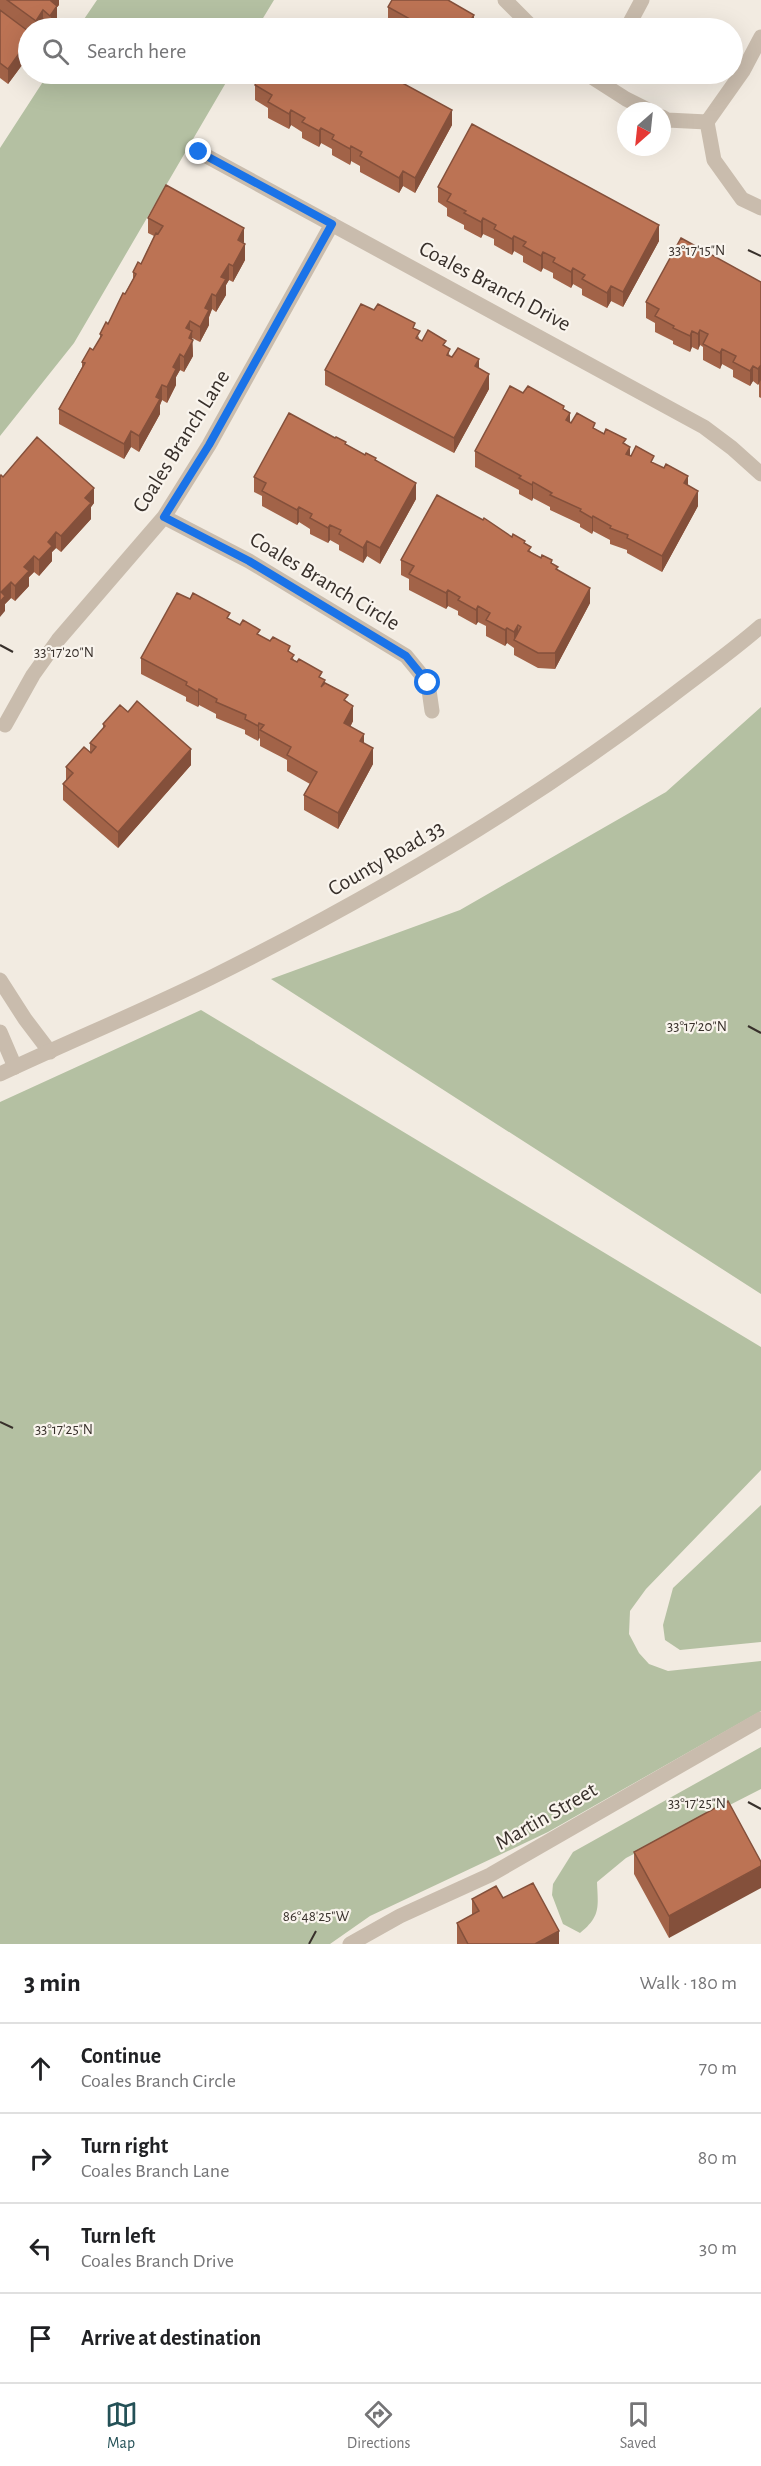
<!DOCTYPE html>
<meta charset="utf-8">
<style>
body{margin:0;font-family:"Alegreya Sans",sans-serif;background:#f2f2f2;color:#202124}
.compass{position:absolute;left:617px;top:102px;width:54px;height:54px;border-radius:50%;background:#fff;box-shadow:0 6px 24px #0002;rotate:207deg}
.stop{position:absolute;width:18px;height:18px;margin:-14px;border:4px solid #1a73e8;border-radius:50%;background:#fff}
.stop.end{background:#1a73e8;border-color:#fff;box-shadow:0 2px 6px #0008}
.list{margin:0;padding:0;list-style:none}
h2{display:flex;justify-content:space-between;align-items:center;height:78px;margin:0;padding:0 24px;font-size:26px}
h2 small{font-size:20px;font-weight:400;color:#757577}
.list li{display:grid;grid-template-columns:39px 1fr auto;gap:18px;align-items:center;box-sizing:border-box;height:90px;padding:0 24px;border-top:2px solid #e0e0e0}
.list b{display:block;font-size:22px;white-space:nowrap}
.list p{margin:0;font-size:20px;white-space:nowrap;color:#757577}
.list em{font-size:20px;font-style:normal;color:#757577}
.icon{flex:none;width:33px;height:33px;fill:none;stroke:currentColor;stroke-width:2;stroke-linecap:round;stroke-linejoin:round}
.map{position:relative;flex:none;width:761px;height:1944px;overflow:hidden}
.search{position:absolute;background:#fff;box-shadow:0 6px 24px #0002;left:18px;right:18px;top:18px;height:66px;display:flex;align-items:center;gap:15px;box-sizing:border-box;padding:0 21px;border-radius:33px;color:#757577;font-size:22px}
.sheet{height:438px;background:#fff}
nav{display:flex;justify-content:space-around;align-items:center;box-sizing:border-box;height:84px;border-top:2px solid #e0e0e0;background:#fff;font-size:16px;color:#757577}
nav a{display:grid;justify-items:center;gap:3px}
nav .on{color:#245157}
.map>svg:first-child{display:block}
.green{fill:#b4c0a2}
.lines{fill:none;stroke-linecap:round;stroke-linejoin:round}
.minor{stroke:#c9bcad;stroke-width:15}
.tertiary{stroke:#c9bcad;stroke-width:15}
.wall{fill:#a26348}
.shaded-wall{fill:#84503b}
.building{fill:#bc7354;stroke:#84503b;stroke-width:1.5}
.route{stroke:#1a73e8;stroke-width:8}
.ticks{fill:none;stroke:#38302b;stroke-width:2}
.labels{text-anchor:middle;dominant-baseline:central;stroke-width:4.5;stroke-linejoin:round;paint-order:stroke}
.street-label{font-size:22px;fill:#38302b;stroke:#f9f4ed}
.ticks-label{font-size:15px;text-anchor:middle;fill:#38302b;stroke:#f9f4ed;stroke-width:4.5;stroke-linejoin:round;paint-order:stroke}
</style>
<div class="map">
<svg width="761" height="1944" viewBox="0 0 761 1944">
<rect width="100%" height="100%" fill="#f2ebe1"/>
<path class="green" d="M 97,0 L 274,0 L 257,28 L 78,28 Z
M 48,74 L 231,74 L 74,343 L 0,436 L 0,148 Z
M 761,707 L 761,1294 L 271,979 L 460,910 L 666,792 Z
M 201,1010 L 761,1347 L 761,1470 L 646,1589 L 630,1611 L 629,1634 L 639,1653 L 649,1664 L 668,1671 L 761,1661 L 761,1711 L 548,1832 L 370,1916 L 330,1944 L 0,1944 L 0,1102 Z
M 761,1505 L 761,1642 L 680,1650 L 665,1640 L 663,1625 L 673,1588 Z
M 761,1747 L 761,1789 L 626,1858 L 597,1882 C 598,1907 601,1916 580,1933 L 563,1924 L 552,1895 L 553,1884 L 573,1852 Z"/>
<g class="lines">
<path class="minor" d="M 505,0 L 533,28
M 627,28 L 642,0
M 587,74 L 626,99 L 650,111
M 662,117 L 667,120 L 707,122 L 743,71 L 761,37
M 707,122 L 714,160 L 742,199 L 761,208
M 199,152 L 704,427 L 732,448 L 761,474
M 164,517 L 249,561 L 406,656 L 428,683 L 432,711
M 5,725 L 33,675 L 58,640 L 164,517 L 209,445 L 332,224
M 0,980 L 25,1019 L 50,1052
M 0,1032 L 15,1067
M 350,1944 L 400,1916 L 490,1875 L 761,1719"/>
<path class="tertiary" d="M 0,1074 C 70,1041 141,1012 210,978 C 369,899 523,809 665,701 C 697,676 730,653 761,626"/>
</g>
<path class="wall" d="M 0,0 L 59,0 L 59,5 L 57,7 L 57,21 L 52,28 L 47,28 L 43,26 L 41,28 L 28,28 L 28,57 L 8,84 L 0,78 Z
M 388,7 L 474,28 L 399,28 L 388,22 Z
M 255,85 L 452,125 L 415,193 L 403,186 L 399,193 L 360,172 L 360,166 L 351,161 L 350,165 L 332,155 L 332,149 L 321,143 L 319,147 L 302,138 L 302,132 L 291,125 L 289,129 L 268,118 L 268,108 L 255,100 Z
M 438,187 L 659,241 L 623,307 L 611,301 L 607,308 L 582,295 L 582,289 L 573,284 L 571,288 L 553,278 L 553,273 L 543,268 L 541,272 L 523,262 L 523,256 L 514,251 L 512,255 L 494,245 L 494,239 L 483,234 L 481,238 L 464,229 L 464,225 L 447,216 L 447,208 L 438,202 Z
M 148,218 L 244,244 L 245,260 L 233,282 L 229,280 L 226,285 L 226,295 L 216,312 L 212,309 L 209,317 L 209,325 L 200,342 L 192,338 L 193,356 L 184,372 L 180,370 L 176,377 L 176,385 L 167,403 L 162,400 L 160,405 L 160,414 L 139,452 L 131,447 L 124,459 L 59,424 L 59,409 L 82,367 L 82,362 L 93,350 L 100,338 L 100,334 L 108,324 L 133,279 L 133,272 L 141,264 L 154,236 L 148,233 Z
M 761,282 L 761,398 L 759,397 L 759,383 L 758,385 L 753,381 L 750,386 L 733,377 L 733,370 L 722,364 L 720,369 L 703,360 L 703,347 L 700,345 L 698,350 L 692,347 L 690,352 L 673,344 L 673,341 L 655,332 L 655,323 L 646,318 L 646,302 Z
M 374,310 L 415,329 L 420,340 L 446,347 L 450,356 L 479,368 L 489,389 L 454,453 L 325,385 L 325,370 Z
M 523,393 L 564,410 L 570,422 L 595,429 L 626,444 L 630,456 L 654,463 L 688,485 L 698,506 L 662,572 L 627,553 L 627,550 L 610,544 L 610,540 L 593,531 L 592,534 L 580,527 L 580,524 L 550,510 L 550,507 L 533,498 L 532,501 L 519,494 L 519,490 L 475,467 L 475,451 Z
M 346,445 L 376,461 L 416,499 L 380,564 L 367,556 L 363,563 L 339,550 L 339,545 L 330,540 L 328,543 L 310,534 L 310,529 L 299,522 L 297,525 L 262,506 L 262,496 L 254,492 L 254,477 Z
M 3,477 L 94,503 L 91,507 L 91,519 L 61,552 L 56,548 L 52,552 L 52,561 L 39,576 L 34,572 L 29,577 L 29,586 L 15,601 L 11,598 L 5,604 L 5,611 Z
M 512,537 L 525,544 L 531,552 L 552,564 L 590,603 L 555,669 L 538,668 L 514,655 L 514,647 L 514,648 L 507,643 L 505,646 L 486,636 L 486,626 L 478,622 L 476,625 L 458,615 L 458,611 L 448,606 L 446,609 L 409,590 L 409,579 L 401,575 L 401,560 Z
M 230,620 L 290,652 L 294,660 L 322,679 L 325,684 L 348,702 L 353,721 L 350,727 L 364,743 L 373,764 L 338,829 L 304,810 L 304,795 L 310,784 L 287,771 L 287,760 L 260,746 L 260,739 L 259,738 L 258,741 L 245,734 L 245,730 L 216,718 L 216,714 L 199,705 L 198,707 L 186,701 L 186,697 L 141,674 L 141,658 Z
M 103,724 L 191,765 L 118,848 L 63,800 L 63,784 L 66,781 L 66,767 L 90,753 L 90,743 L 103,729 Z
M 728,1801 L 669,1938 L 634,1874 L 634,1852 Z
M 503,1898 L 559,1944 L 457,1944 L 457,1923 L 472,1915 L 472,1899 Z"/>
<path class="shaded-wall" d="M 52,0 L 59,0 L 59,5 L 57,7 L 57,21 L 52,28 L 50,28 Z
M 43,10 L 43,26 L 41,28 L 36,28 L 36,21 Z
M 474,15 L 474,28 L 466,28 Z
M 28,41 L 28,57 L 8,84 L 8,69 Z
M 291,110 L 291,125 L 289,129 L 289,114 Z
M 452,110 L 452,125 L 415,193 L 415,178 Z
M 321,128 L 321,143 L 319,147 L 319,131 Z
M 351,146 L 351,161 L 350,165 L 350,149 Z
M 403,171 L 403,186 L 399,193 L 399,178 Z
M 483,218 L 483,234 L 481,238 L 481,222 Z
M 659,225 L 659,241 L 623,307 L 623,292 Z
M 244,228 L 244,243 L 238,240 Z
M 514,236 L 514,251 L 512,255 L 512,239 Z
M 245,244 L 245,260 L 233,282 L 233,266 Z
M 543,252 L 543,268 L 541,272 L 541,256 Z
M 229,264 L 229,280 L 226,285 L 226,295 L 216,312 L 216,296 L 221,277 Z
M 573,268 L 573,284 L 571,288 L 571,272 Z
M 611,286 L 611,301 L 607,308 L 607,293 Z
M 212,294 L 212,309 L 209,317 L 209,325 L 200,342 L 200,327 L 205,308 Z
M 190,321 L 190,335 L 192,331 L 193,356 L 184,372 L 184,357 L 186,328 Z
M 700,330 L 700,345 L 698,350 L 698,334 Z
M 692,331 L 692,347 L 690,352 L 690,336 Z
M 722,349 L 722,364 L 720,369 L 720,353 Z
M 180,354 L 180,370 L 176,377 L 176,385 L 167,403 L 167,387 L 173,367 Z
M 479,359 L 479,375 L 475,366 Z
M 761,365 L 761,380 L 758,385 L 758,369 Z
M 753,366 L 753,381 L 750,386 L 750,371 Z
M 489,374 L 489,389 L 454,453 L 454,438 Z
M 162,385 L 162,400 L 160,405 L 160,414 L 139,452 L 139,436 Z
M 570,413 L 570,428 L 566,420 Z
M 131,431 L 131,447 L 124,459 L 124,444 Z
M 630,447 L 630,462 L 626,454 Z
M 688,476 L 688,492 L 684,483 Z
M 533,482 L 533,498 L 532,501 L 532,485 Z
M 416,483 L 416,499 L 380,564 L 380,548 Z
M 94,488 L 94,503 L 91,507 L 91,519 L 61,552 L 61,536 L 85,498 Z
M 698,491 L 698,506 L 662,572 L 662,556 Z
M 299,507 L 299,522 L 297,525 L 297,510 Z
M 593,516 L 593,531 L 592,534 L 592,518 Z
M 330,525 L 330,540 L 328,543 L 328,528 Z
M 56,532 L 56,548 L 52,552 L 52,561 L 39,576 L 39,560 L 48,542 Z
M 367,541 L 367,556 L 363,563 L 363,548 Z
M 34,556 L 34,572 L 29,577 L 29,586 L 15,601 L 15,586 L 24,567 Z
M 11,582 L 11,598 L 5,604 L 5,611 L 0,617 L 0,602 L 1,592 Z
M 590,588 L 590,603 L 555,669 L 555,653 Z
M 448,590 L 448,606 L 446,609 L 446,593 Z
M 478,606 L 478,622 L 476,625 L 476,610 Z
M 518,625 L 518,641 L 514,640 L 514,648 L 514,632 Z
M 507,628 L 507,643 L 505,646 L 505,630 Z
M 199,689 L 199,705 L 198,707 L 198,692 Z
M 353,706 L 353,721 L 344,739 L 344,723 Z
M 259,723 L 259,738 L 258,741 L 258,726 Z
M 364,734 L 364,749 L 360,741 Z
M 373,748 L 373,764 L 338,829 L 338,813 Z
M 191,749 L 191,765 L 118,848 L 118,832 Z
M 761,1866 L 761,1888 L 669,1938 L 669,1916 Z
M 559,1931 L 559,1944 L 535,1944 Z"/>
<path class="building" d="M 7,0 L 52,0 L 51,1 L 57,6 L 50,16 L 43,10 L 36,21 Z
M 392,0 L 448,0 L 474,15 L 466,28 L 426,28 L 388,7 Z
M 0,10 L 28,31 L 28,41 L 8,69 L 0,63 Z
M 290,21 L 304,28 L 286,28 Z
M 261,74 L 386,74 L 452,110 L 415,178 L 403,171 L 399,178 L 360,156 L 362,152 L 351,146 L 350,149 L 332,139 L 334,135 L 321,128 L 319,131 L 302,122 L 305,118 L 291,110 L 289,114 L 268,102 L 272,95 L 255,85 Z
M 472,124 L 659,225 L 623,292 L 611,286 L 607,293 L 582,279 L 585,275 L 573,268 L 571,272 L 553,262 L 555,258 L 543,252 L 541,256 L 523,246 L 526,242 L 514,236 L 512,239 L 494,229 L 496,225 L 483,218 L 481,222 L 464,213 L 466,211 L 447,201 L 451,194 L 438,187 Z
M 166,185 L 244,228 L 238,240 L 245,244 L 233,266 L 229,264 L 221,277 L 226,279 L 216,296 L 212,294 L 205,308 L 209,310 L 200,327 L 190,321 L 186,328 L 192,331 L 189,338 L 193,340 L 184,357 L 180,354 L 173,367 L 176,369 L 167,387 L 162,385 L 156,397 L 160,399 L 139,436 L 131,431 L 124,444 L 59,409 L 85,363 L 82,362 L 90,348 L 93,350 L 102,335 L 100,334 L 106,322 L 108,324 L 123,293 L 125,294 L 136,274 L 133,272 L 138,262 L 141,264 L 156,233 L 158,234 L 163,226 L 148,218 Z
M 681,238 L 761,282 L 761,365 L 758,369 L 753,366 L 750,371 L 733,362 L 736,356 L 722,349 L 720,353 L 703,344 L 708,334 L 700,330 L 698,334 L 692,331 L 690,336 L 673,328 L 674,326 L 655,316 L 659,309 L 646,302 Z
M 361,304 L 374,310 L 378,304 L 415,323 L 413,328 L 420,331 L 416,338 L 422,341 L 428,330 L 446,341 L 443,345 L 450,349 L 447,355 L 452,357 L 458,348 L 479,359 L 475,366 L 489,374 L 454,438 L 325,370 Z
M 510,386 L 523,393 L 528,386 L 564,406 L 563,409 L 570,413 L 566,420 L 571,423 L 577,413 L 595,423 L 593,428 L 604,434 L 606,429 L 626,439 L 623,443 L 630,447 L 626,454 L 631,456 L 636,446 L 654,456 L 651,462 L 664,468 L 666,464 L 688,476 L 684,483 L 698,491 L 662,556 L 627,538 L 628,535 L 610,528 L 611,526 L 593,516 L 592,518 L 580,511 L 581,509 L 550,495 L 552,493 L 533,482 L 532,485 L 519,478 L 521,476 L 475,451 Z
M 289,413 L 335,438 L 336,437 L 346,442 L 345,444 L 365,455 L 366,453 L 376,458 L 375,460 L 416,483 L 380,548 L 367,541 L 363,548 L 339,534 L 341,530 L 330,525 L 328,528 L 310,518 L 312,514 L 299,507 L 297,510 L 262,491 L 266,483 L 254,477 Z
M 37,437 L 94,488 L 85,498 L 91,503 L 61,536 L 56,532 L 48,542 L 52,546 L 39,560 L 34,556 L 24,567 L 29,571 L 15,586 L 11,582 L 1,592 L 5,596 L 0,602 L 0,477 L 1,475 L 3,477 Z
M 437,495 L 483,520 L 484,518 L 512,537 L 513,534 L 525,541 L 524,543 L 531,547 L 528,551 L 541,558 L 542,555 L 552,560 L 551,563 L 558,567 L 556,569 L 590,588 L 555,653 L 538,653 L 514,640 L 521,627 L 518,625 L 514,632 L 507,628 L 505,630 L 486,620 L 490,613 L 478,606 L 476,610 L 458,600 L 460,597 L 448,590 L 446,593 L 409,574 L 414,566 L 401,560 Z
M 177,593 L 190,599 L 193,593 L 230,613 L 227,618 L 240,625 L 243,620 L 260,630 L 257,634 L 270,641 L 273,637 L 290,646 L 288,651 L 294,655 L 291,659 L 297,662 L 299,659 L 322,672 L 319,677 L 325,680 L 321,687 L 325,683 L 348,695 L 344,700 L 353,706 L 344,723 L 364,734 L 360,741 L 373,748 L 338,813 L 304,795 L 317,772 L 287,755 L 291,747 L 260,730 L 264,725 L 259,723 L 258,726 L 245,719 L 246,715 L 216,702 L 217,699 L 199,689 L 198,692 L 186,685 L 187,682 L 141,658 Z
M 137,701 L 191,749 L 118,832 L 63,784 L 73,773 L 66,767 L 84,747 L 91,753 L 96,747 L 90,743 L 105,726 L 103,724 L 120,705 L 128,712 Z
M 728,1801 L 761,1862 L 761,1866 L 669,1916 L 634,1852 Z
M 533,1883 L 559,1931 L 535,1944 L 468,1944 L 457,1923 L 479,1911 L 472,1899 L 496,1886 L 503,1898 Z"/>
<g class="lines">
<path class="route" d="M 199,152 L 332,224 L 209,445 L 164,517 L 249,561 L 406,656 L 428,683"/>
</g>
<path class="ticks" d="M 748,250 L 761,256M 0,645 L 13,652M 748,1026 L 761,1033M 0,1422 L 13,1428M 748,1802 L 761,1809M 309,1944 L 316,1931"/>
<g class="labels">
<g class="street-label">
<text transform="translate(495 286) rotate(28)">Coales Branch Drive</text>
<text transform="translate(181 441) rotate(-58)">Coales Branch Lane</text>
<text transform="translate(325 581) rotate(31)">Coales Branch Circle</text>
<text transform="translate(386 858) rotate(-30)">County Road 33</text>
<text transform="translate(546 1816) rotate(-30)">Martin Street</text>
</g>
</g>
<g class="ticks-label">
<text x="697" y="255">33°17'15"N</text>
<text x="64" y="657">33°17'20"N</text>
<text x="697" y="1031">33°17'20"N</text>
<text x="64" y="1434">33°17'25"N</text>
<text x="697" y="1808">33°17'25"N</text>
<text x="316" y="1921">86°48'25"W</text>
</g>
</svg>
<svg class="compass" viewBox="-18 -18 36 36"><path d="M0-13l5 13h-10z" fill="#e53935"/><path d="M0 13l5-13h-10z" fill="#757577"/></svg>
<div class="stop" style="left:428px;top:683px"></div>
<div class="stop end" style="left:199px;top:152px"></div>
<div class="search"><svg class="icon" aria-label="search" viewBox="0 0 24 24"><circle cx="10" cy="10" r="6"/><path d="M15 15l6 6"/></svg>Search here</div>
</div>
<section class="sheet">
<h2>3 min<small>Walk · 180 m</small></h2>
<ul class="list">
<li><svg class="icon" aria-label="ahead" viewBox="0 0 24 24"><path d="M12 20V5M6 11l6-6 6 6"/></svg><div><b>Continue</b><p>Coales Branch Circle</p></div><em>70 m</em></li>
<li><svg class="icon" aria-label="right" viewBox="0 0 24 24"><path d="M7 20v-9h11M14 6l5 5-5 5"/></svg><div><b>Turn right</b><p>Coales Branch Lane</p></div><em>80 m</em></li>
<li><svg class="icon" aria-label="left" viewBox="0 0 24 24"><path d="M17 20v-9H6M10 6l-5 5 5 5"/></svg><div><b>Turn left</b><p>Coales Branch Drive</p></div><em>30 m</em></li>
<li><svg class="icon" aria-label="arrive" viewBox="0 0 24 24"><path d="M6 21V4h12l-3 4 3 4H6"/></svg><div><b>Arrive at destination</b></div></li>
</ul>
</section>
<nav>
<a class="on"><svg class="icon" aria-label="map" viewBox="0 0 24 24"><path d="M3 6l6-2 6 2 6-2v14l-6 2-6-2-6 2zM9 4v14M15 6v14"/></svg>Map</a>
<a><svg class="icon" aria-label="directions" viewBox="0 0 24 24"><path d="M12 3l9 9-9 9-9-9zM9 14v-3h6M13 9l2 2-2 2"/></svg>Directions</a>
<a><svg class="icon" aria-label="saved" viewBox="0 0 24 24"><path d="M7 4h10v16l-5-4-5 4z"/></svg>Saved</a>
</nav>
